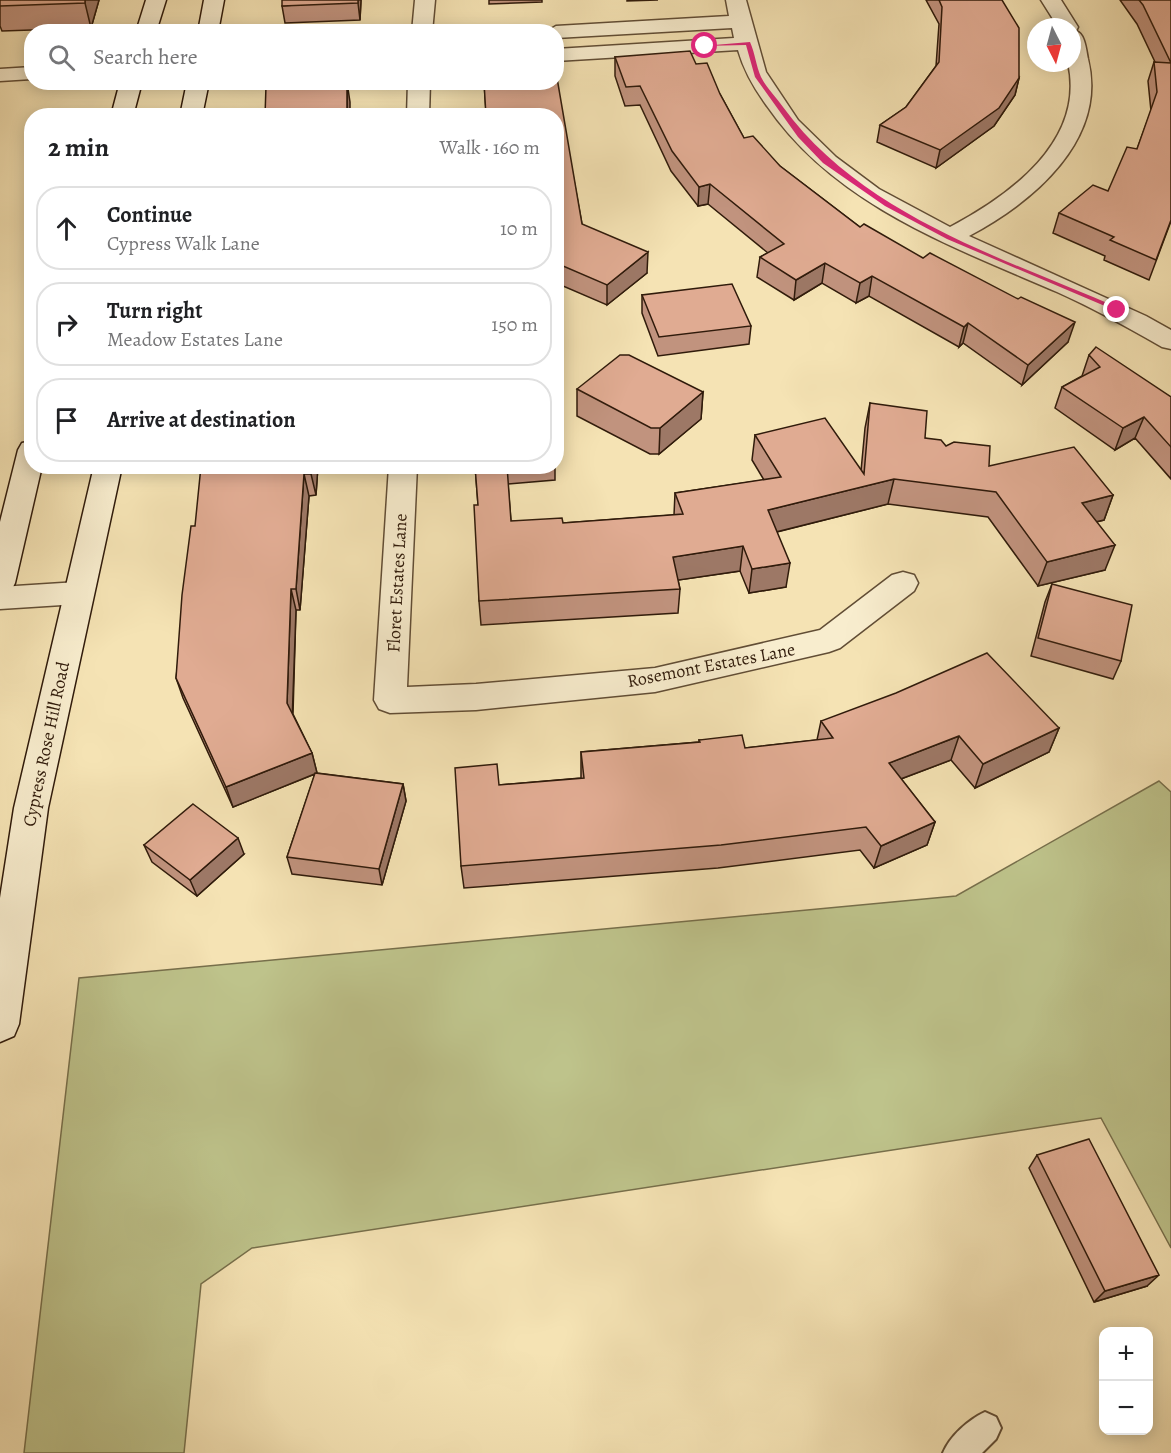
<!DOCTYPE html>
<meta charset="utf-8">
<style>
body{margin:0;font-family:Alegreya,serif;background:#f2f2f2;color:#202124}
.controls{position:absolute;right:18px;bottom:18px;display:grid;overflow:hidden;border-radius:12px;box-shadow:0 3px 15px #0003}
.controls button{width:54px;height:54px;display:grid;place-items:center;padding:0;border:0;border-bottom:2px solid #e0e0e0;background:#fff;color:#202124;font:30px sans-serif}
.compass{position:absolute;left:1027px;top:18px;width:54px;height:54px;border-radius:50%;background:#fff;box-shadow:0 3px 15px #0003;rotate:174deg}
.stop{position:absolute;width:18px;height:18px;margin:-14px;border:4px solid #db2777;border-radius:50%;background:#fff}
.stop.end{background:#db2777;border-color:#fff;box-shadow:0 2px 6px #0008}
.list{margin:0;padding:0;list-style:none}
h2{display:flex;justify-content:space-between;align-items:center;height:78px;margin:0;padding:0 24px;font-size:26px}
h2 small{font-size:20px;font-weight:400;color:#757577}
.list li{display:grid;grid-template-columns:39px 1fr auto;gap:18px;align-items:center;box-sizing:border-box;height:84px;margin:0 12px 12px;padding:0 12px;border:2px solid #e0e0e0;border-radius:24px}
.list b{display:block;font-size:22px;white-space:nowrap}
.list p{margin:0;font-size:20px;white-space:nowrap;color:#757577}
.list em{font-size:20px;font-style:normal;color:#757577}
.icon{flex:none;width:33px;height:33px;fill:none;stroke:currentColor;stroke-width:2;stroke-linecap:round;stroke-linejoin:round}
.map{position:relative;flex:none;width:1171px;height:1453px;overflow:hidden}
.search{position:absolute;background:#fff;box-shadow:0 3px 15px #0003;left:24px;top:24px;width:540px;height:66px;display:flex;align-items:center;gap:15px;box-sizing:border-box;padding:0 21px;border-radius:24px;color:#757577;font-size:22px}
.panel{position:absolute;background:#fff;box-shadow:0 3px 15px #0003;left:24px;top:108px;width:540px;height:366px;border-radius:24px}
.map>svg:first-child{display:block}
.green{fill:#bec38b;stroke:#776f4b;stroke-width:1.5}
.lines{fill:none;stroke-linecap:round;stroke-linejoin:round}
.service-casing{stroke:#614d35;stroke-width:4}
.minor-casing{stroke:#614d35;stroke-width:3}
.secondary-casing{stroke:#301b0b;stroke-width:3}
.service{fill:#f8edce;fill-rule:evenodd}
.minor{fill:#f8edce;fill-rule:evenodd}
.secondary{fill:#f8edce;fill-rule:evenodd}
.wall{fill:#c1937e;stroke:#301b0b;stroke-width:1.5}
.shaded-wall{fill:#9d7866;stroke:#301b0b;stroke-width:1.5}
.building{fill:#e0ab92;stroke:#301b0b;stroke-width:1.5}
.route{fill:#db2777}
.labels{text-anchor:middle;dominant-baseline:central;stroke-width:4.5;stroke-linejoin:round;paint-order:stroke}
.street-label{font-size:18px;fill:#301b0b;stroke:#f8edce}
</style>
<div class="map">
<svg width="1171" height="1453" viewBox="0 0 1171 1453">
<rect width="100%" height="100%" fill="#f5e3b4"/>
<filter id="stains"><feTurbulence type="fractalNoise" baseFrequency=".00333" numOctaves="4"/><feColorMatrix values="0 0 0 0 .2 0 0 0 0 .09 0 0 0 0 .02 0 0 0 .5 -.17"/></filter>
<radialGradient id="worn" r=".72"><stop offset=".6" stop-color="#630" stop-opacity="0"/><stop offset="1" stop-color="#630" stop-opacity=".3"/></radialGradient>
<path class="green" d="M 1159,781 L 1171,792 L 1171,1248 L 1101,1118 L 252,1248 L 201,1284 L 184,1453 L 24,1453 L 79,978 L 956,896 Z"/>
<g class="lines">
<g class="service-casing">
<path id="service" d="M 985,1412 L 996,1417 L 1001,1428 L 996,1439 L 982,1453 L 943,1453 C 950,1436 968,1420 985,1412 Z"/>
</g>
<g class="minor-casing">
<path id="minor" d="M 415,0 L 435,0 L 432,32 L 412,32 Z
M 726,0 L 746,0 L 766,72 L 798,120 L 836,157 L 879,189 L 950,227 C 1009,196 1086,141 1068,63 L 1072,63 L 1072,27 L 1058,27 L 1041,0 L 1061,0 L 1078,27 L 1076,31 C 1085,34 1086,49 1088,59 C 1108,140 1033,202 969,236 L 1146,316 L 1171,330 L 1171,349 L 1162,347 C 1127,327 1093,308 1057,292 C 951,246 835,205 767,106 C 754,88 744,71 738,50 L 556,61 L 556,49 L 734,38 L 732,28 L 556,38 L 556,32 L 546,32 L 556,26 L 729,16 Z
M 32,67 L 32,79 L 0,81 L 0,69 Z
M 408,82 L 430,82 L 429,116 L 407,116 Z
M 389,466 L 417,466 L 407,687 L 476,684 L 655,668 L 820,630 L 892,575 L 903,572 L 914,575 L 918,583 L 914,591 L 840,648 L 829,652 L 655,692 L 476,710 L 390,713 L 379,709 L 374,700 Z
M 78,582 L 89,585 L 93,593 L 89,601 L 78,604 L 0,609 L 0,587 Z"/>
</g>
<g class="secondary-casing">
<path id="secondary" d="M 146,0 L 166,0 L 156,32 L 136,32 Z
M 204,0 L 224,0 L 218,32 L 198,32 Z
M 120,82 L 142,82 L 133,116 L 111,116 Z
M 187,82 L 209,82 L 202,116 L 180,116 Z
M 32,441 L 32,466 L 42,466 L 15,583 L 11,591 L 0,594 L 0,522 L 18,450 L 22,443 Z
M 94,466 L 122,466 L 48,808 L 19,1024 L 14,1036 L 0,1042 L 0,898 L 14,808 Z"/>
</g>
<use href="#service" class="service"/>
<use href="#minor" class="minor"/>
<use href="#secondary" class="secondary"/>
</g>
<path class="wall" d="M 0,0 L 99,0 L 91,28 L 2,31 L 0,26 Z
M 361,0 L 360,20 L 285,23 L 282,6 Z
M 489,0 L 542,0 L 542,2 L 489,4 Z
M 627,0 L 658,0 L 627,1 Z
M 926,0 L 1002,0 L 1019,78 L 1015,95 L 994,126 L 936,168 L 877,142 L 880,125 L 906,107 L 936,66 L 939,24 Z
M 1120,0 L 1171,0 L 1171,221 L 1149,280 L 1104,260 L 1105,256 L 1053,233 L 1059,213 L 1108,191 L 1137,149 L 1151,111 L 1148,81 L 1154,62 L 1155,62 L 1137,24 Z
M 615,57 L 696,64 L 720,94 L 744,138 L 780,166 L 860,227 L 1068,342 L 1022,385 L 963,343 L 959,347 L 869,296 L 856,303 L 822,283 L 794,300 L 757,277 L 760,257 L 768,253 L 708,204 L 698,206 L 671,171 L 640,105 L 625,106 L 615,76 Z
M 484,82 L 556,82 L 582,224 L 647,273 L 607,305 L 556,283 L 556,116 L 486,112 Z
M 642,295 L 751,326 L 749,344 L 658,356 L 642,313 Z
M 1089,355 L 1171,397 L 1171,479 L 1135,438 L 1115,450 L 1055,408 L 1062,387 L 1082,376 Z
M 577,389 L 703,392 L 701,419 L 659,454 L 650,454 L 577,416 Z
M 870,403 L 925,438 L 946,446 L 989,466 L 1113,495 L 1104,520 L 1096,522 L 1105,570 L 1038,586 L 988,517 L 888,504 L 777,532 L 786,587 L 749,593 L 740,571 L 678,580 L 680,589 L 678,613 L 481,625 L 479,601 L 478,505 L 475,466 L 555,466 L 555,480 L 508,484 L 511,521 L 563,523 L 674,515 L 675,493 L 764,480 L 752,460 L 755,435 L 861,471 L 865,428 Z
M 318,466 L 316,495 L 309,496 L 300,610 L 296,610 L 293,714 L 312,753 L 317,773 L 403,784 L 406,801 L 382,885 L 292,874 L 287,857 L 315,774 L 233,807 L 183,698 L 176,678 L 195,526 Z
M 1052,584 L 1121,661 L 1113,679 L 1031,656 L 1045,602 Z
M 821,721 L 1059,728 L 1049,752 L 975,788 L 951,760 L 901,779 L 935,822 L 927,845 L 874,868 L 860,850 L 718,868 L 464,888 L 461,866 L 499,785 L 581,778 L 581,752 L 699,742 L 699,740 L 745,748 L 817,740 Z
M 144,845 L 244,854 L 197,896 L 152,862 Z
M 1037,1155 L 1147,1286 L 1094,1302 L 1029,1168 Z"/>
<path class="shaded-wall" d="M 85,0 L 99,0 L 91,28 L 85,3 Z
M 358,0 L 361,0 L 360,20 L 358,3 Z
M 1019,78 L 1015,95 L 994,126 L 936,168 L 940,150 Z
M 347,82 L 350,102 L 350,116 L 347,116 Z
M 710,184 L 708,204 L 698,206 L 699,187 Z
M 648,252 L 647,273 L 607,305 L 607,285 Z
M 825,263 L 822,283 L 794,300 L 796,280 Z
M 872,276 L 869,296 L 856,303 L 860,283 Z
M 1075,322 L 1068,342 L 1022,385 L 1028,365 Z
M 968,323 L 963,343 L 959,347 L 964,327 Z
M 703,392 L 701,419 L 659,454 L 660,428 Z
M 1144,417 L 1135,438 L 1115,450 L 1123,428 Z
M 312,466 L 318,466 L 316,495 L 311,474 Z
M 304,474 L 309,496 L 300,610 L 296,589 Z
M 894,479 L 888,504 L 764,535 L 768,510 Z
M 1113,495 L 1104,520 L 1073,527 L 1082,503 Z
M 1115,545 L 1105,570 L 1038,586 L 1047,562 Z
M 743,546 L 740,571 L 672,581 L 673,557 Z
M 790,563 L 786,587 L 749,593 L 752,569 Z
M 291,589 L 296,610 L 292,723 L 287,703 Z
M 1059,728 L 1049,752 L 975,788 L 983,764 Z
M 959,736 L 951,760 L 882,786 L 889,763 Z
M 312,753 L 317,773 L 233,807 L 226,787 Z
M 403,784 L 406,801 L 382,885 L 379,869 Z
M 935,822 L 927,845 L 874,868 L 881,846 Z
M 238,838 L 244,854 L 197,896 L 190,880 Z
M 1159,1275 L 1147,1286 L 1094,1302 L 1105,1291 Z"/>
<path class="building" d="M 0,0 L 85,0 L 85,3 L 0,6 Z
M 282,0 L 358,0 L 358,3 L 282,6 Z
M 939,0 L 1002,0 L 1019,28 L 1019,78 L 999,108 L 940,150 L 880,125 L 906,107 L 939,62 L 942,7 Z
M 1139,0 L 1171,0 L 1171,63 L 1143,5 Z
M 690,51 L 696,64 L 707,63 L 720,94 L 744,138 L 753,136 L 780,166 L 860,227 L 864,224 L 923,258 L 930,253 L 1018,299 L 1021,297 L 1075,322 L 1028,365 L 968,323 L 964,327 L 872,276 L 860,283 L 825,263 L 796,280 L 760,257 L 784,244 L 710,184 L 699,187 L 672,151 L 640,86 L 626,87 L 615,57 Z
M 1154,62 L 1171,63 L 1171,220 L 1156,260 L 1110,240 L 1114,237 L 1059,213 L 1093,185 L 1108,191 L 1127,147 L 1137,149 L 1157,92 Z
M 556,72 L 582,224 L 648,252 L 607,285 L 556,263 L 556,116 L 486,116 L 484,82 L 556,82 Z
M 323,82 L 347,82 L 347,116 L 265,116 L 266,86 Z
M 732,284 L 751,326 L 659,337 L 642,295 Z
M 1096,347 L 1171,397 L 1171,447 L 1144,417 L 1123,428 L 1062,387 L 1100,367 L 1089,355 Z
M 620,355 L 629,355 L 703,392 L 660,428 L 651,428 L 577,389 Z
M 870,403 L 927,411 L 925,438 L 941,440 L 946,446 L 954,442 L 990,446 L 989,466 L 1074,447 L 1113,495 L 1082,503 L 1115,545 L 1047,562 L 996,492 L 894,479 L 768,510 L 790,563 L 752,569 L 743,546 L 673,557 L 680,589 L 479,601 L 474,505 L 478,505 L 475,466 L 507,466 L 511,521 L 562,518 L 563,523 L 683,514 L 675,493 L 781,477 L 755,435 L 825,418 L 864,474 Z
M 201,466 L 312,466 L 311,474 L 304,474 L 296,589 L 291,589 L 287,703 L 312,753 L 226,787 L 176,678 L 182,595 L 191,526 L 195,526 Z
M 1052,584 L 1132,605 L 1121,661 L 1038,638 Z
M 987,653 L 1059,728 L 983,764 L 959,736 L 889,763 L 935,822 L 881,846 L 866,827 L 721,845 L 461,866 L 455,768 L 497,764 L 499,785 L 584,778 L 581,752 L 700,742 L 699,740 L 742,735 L 745,748 L 833,738 L 821,721 L 896,693 Z
M 315,773 L 403,784 L 379,869 L 287,857 Z
M 193,804 L 238,838 L 190,880 L 144,845 Z
M 1089,1139 L 1159,1275 L 1105,1291 L 1037,1155 Z"/>
<path class="route" d="M 750,42 C 755,53 756,66 761,77 C 766,87 776,97 783,107 C 862,215 1001,257 1119,308 L 1119,312 L 947,239 L 885,206 L 823,163 L 798,137 L 755,77 L 746,45 L 702,46 Z"/>
<g class="labels">
<g class="street-label">
<text transform="translate(397 583) rotate(-87)">Floret Estates Lane</text>
<text transform="translate(711 665) rotate(-11)">Rosemont Estates Lane</text>
<text transform="translate(46 744) rotate(-78)">Cypress Rose Hill Road</text>
</g>
</g>
<rect width="100%" height="100%" filter="url(#stains)"/>
<rect width="100%" height="100%" fill="url(#worn)"/>
</svg>
<div class="controls">
<button>+</button>
<button>−</button>
</div>
<svg class="compass" viewBox="-18 -18 36 36"><path d="M0-13l5 13h-10z" fill="#e53935"/><path d="M0 13l5-13h-10z" fill="#757577"/></svg>
<div class="stop" style="left:705px;top:46px"></div>
<div class="stop end" style="left:1117px;top:310px"></div>
<div class="search"><svg class="icon" aria-label="search" viewBox="0 0 24 24"><circle cx="10" cy="10" r="6"/><path d="M15 15l6 6"/></svg>Search here</div>
<section class="panel">
<h2>2 min<small>Walk · 160 m</small></h2>
<ul class="list">
<li><svg class="icon" aria-label="ahead" viewBox="0 0 24 24"><path d="M12 20V5M6 11l6-6 6 6"/></svg><div><b>Continue</b><p>Cypress Walk Lane</p></div><em>10 m</em></li>
<li><svg class="icon" aria-label="right" viewBox="0 0 24 24"><path d="M7 20v-9h11M14 6l5 5-5 5"/></svg><div><b>Turn right</b><p>Meadow Estates Lane</p></div><em>150 m</em></li>
<li><svg class="icon" aria-label="arrive" viewBox="0 0 24 24"><path d="M6 21V4h12l-3 4 3 4H6"/></svg><div><b>Arrive at destination</b></div></li>
</ul>
</section>
</div>
